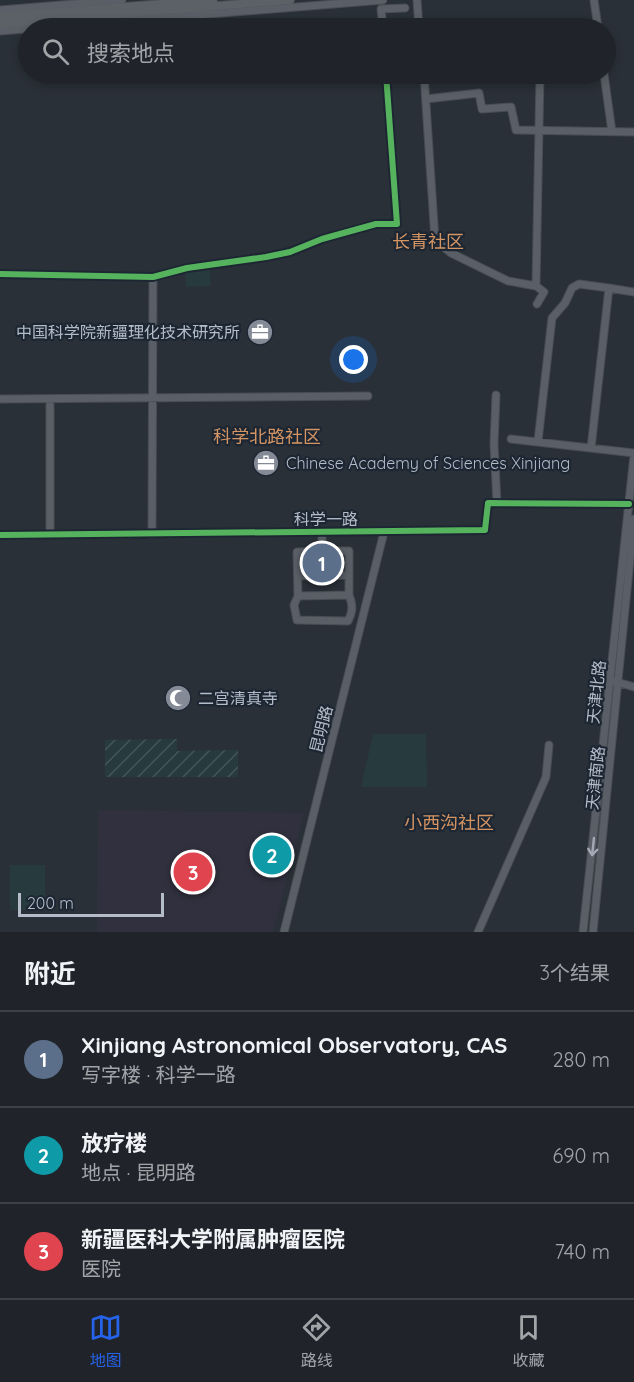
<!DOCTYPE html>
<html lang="zh">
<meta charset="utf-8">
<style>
body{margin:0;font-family:Quicksand,"Noto Sans SC",sans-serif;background:#2d3036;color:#f1f3f6}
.scale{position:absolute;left:18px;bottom:15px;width:146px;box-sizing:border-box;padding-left:6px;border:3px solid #b4bcc9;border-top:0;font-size:16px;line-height:21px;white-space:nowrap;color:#b4bcc9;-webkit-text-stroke:4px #1d2633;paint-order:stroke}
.you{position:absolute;left:354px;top:360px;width:21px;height:21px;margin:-15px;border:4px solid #fff;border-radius:50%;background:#1a73e8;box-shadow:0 0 0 9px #1a73e833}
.badge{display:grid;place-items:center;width:39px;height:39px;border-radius:50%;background:#2563eb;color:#fff;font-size:20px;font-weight:700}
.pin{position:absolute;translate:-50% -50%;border:3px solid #fff;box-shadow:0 2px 6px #0006}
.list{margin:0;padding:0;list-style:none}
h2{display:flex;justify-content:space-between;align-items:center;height:78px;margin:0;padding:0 24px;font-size:26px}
h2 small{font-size:20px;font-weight:400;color:#a2a4a8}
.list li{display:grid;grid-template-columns:39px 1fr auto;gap:18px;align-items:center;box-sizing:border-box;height:96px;padding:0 24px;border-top:2px solid #3d4147}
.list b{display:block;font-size:22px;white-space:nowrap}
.list p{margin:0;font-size:20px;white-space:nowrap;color:#a2a4a8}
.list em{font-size:20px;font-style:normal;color:#a2a4a8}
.icon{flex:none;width:33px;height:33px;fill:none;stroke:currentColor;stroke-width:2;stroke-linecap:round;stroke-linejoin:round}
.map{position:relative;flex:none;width:634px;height:932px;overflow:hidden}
.search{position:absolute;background:#20242a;box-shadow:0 3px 9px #0003;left:18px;right:18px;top:18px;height:66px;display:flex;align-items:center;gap:15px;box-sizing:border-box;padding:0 21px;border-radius:33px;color:#a2a4a8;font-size:22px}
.sheet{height:366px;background:#20242a}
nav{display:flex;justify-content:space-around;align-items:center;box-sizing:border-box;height:84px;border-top:2px solid #3d4147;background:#20242a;font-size:16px;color:#a2a4a8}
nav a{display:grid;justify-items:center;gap:3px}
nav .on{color:#2563eb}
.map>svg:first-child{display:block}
.medical{fill:#31303e}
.garden{fill:url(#garden-furrows)}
.pitch{fill:#273a3e}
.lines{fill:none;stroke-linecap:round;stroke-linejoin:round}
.minor-casing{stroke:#484c53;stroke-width:9}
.major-casing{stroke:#484c55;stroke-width:10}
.minor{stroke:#5a5e66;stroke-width:7}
.major{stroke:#5c6168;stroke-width:8}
.cycleway-casing{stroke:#1d2633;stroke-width:10}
.cycleway{stroke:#56b35d;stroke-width:6}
.oneway{stroke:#a2a9b5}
.labels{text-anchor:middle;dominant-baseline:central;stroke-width:4.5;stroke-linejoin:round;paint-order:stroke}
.poi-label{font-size:16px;fill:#b4bcc9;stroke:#1d2633;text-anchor:start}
.street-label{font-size:16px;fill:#b4bcc9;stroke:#1d2633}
.neighbourhood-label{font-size:18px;fill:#d59563;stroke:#1d2633}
</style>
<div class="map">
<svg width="634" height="932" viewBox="0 0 634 932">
<defs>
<pattern id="garden-furrows" width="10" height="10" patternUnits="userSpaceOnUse" patternTransform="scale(1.5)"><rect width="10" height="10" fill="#273a3e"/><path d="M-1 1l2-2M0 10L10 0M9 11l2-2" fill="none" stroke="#445559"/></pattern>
</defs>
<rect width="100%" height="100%" fill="#2a3038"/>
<path class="medical" d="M 98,810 L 304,813 L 273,932 L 97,932 Z"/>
<path class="garden" d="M 177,739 L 177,751 L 238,750 L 238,777 L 105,777 L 105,740 Z"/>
<path class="pitch" d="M 185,270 L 210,270 L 211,286 L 186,287 Z
M 373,734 L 426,734 L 427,787 L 361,787 Z
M 10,865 L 45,865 L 45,910 L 10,910 Z"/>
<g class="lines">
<g class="minor-casing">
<path id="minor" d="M 417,0 L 419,28
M 594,0 L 598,28
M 0,10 L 122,0
M 538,24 L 538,28
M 383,28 L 381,9 L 405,8
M 0,31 L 383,0
M 424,74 L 435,240 L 451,253 L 508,281 L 536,286 L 544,292 L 537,304
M 604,74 L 612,132
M 426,99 L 479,93 L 482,109 L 511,107 L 516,130 L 634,132
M 0,274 L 153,277 L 187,268 L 266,257 L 290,252 L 322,239 L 376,224 L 397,224 L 386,74
M 536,286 L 540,74
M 496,395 L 494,444 L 497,503
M 0,399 L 368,396
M 50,399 L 50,534
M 511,439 L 634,453
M 538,441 L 552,318 L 565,303 L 572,288 L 579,284 L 609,288
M 591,448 L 609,288 L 634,292
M 322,533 L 322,551 L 349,551 L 349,595 L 298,596 L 297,552 L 322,551
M 152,534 L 153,277
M 0,535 L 485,530 L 488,503 L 629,504
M 298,576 L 349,575
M 298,596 L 294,605 L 297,620 L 348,621 C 353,611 353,605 349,595
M 613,681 L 634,687
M 284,932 L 384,532
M 478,932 L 546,777 L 549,745
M 583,932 L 634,455
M 593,932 L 634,519"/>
</g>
<g class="major-casing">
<path id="major" d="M 0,17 L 213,0
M 0,24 L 290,0"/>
</g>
<use href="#minor" class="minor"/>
<use href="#major" class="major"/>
<g class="cycleway-casing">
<path id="cycleway" d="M 0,274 L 153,277 L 187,268 L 266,257 L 290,252 L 322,239 L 376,224 L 397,224 L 386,74
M 0,535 L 485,530 L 488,503 L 629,504"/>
</g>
<use href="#cycleway" class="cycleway"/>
</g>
<defs><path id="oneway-shaft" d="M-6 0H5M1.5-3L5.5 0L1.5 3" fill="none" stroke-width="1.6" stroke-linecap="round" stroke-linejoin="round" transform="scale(1.5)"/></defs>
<use class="oneway" href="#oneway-shaft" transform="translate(593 847) rotate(96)"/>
<defs>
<g id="office-disc" transform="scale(1.35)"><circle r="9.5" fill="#848b96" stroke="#1d2633"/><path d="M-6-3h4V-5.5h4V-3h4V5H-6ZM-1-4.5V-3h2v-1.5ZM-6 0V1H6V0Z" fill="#fff"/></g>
<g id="mosque-disc" transform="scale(1.35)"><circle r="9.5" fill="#848b96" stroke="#1d2633"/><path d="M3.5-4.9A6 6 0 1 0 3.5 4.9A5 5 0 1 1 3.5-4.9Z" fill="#fff"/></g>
</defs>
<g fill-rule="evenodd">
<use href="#office-disc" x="260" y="332"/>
<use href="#office-disc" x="266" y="463"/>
<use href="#mosque-disc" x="178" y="698"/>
</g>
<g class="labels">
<g class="poi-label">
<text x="240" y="332" text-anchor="end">中国科学院新疆理化技术研究所</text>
<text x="286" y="463">Chinese Academy of Sciences Xinjiang</text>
<text x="198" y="698">二宫清真寺</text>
</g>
<g class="street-label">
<text x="326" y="519">科学一路</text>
<text transform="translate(596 692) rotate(-84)">天津北路</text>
<text transform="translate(321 729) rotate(-76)">昆明路</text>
<text transform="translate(595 778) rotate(-84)">天津南路</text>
</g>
<g class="neighbourhood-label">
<text x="428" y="241">长青社区</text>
<text x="267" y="436">科学北路社区</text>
<text x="449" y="822">小西沟社区</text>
</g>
</g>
</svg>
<div class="scale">200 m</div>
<div class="you"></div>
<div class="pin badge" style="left:322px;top:563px;background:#5c6f8a">1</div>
<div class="pin badge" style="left:272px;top:855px;background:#0f9aa8">2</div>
<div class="pin badge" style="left:193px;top:872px;background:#e0444e">3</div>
<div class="search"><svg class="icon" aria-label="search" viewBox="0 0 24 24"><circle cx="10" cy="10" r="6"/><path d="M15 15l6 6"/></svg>搜索地点</div>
</div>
<section class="sheet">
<h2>附近<small>3个结果</small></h2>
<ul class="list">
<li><span class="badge" style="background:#5c6f8a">1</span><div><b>Xinjiang Astronomical Observatory, CAS</b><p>写字楼 · 科学一路</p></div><em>280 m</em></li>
<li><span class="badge" style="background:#0f9aa8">2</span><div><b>放疗楼</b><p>地点 · 昆明路</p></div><em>690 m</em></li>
<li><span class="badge" style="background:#e0444e">3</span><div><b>新疆医科大学附属肿瘤医院</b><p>医院</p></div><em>740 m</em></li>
</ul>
</section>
<nav>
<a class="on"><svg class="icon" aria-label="map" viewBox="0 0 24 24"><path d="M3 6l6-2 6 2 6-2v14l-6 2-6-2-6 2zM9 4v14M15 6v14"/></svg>地图</a>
<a><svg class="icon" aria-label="directions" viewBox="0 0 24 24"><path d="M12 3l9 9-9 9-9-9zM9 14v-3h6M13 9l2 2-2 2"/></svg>路线</a>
<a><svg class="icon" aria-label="saved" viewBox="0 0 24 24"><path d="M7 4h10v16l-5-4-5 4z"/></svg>收藏</a>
</nav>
